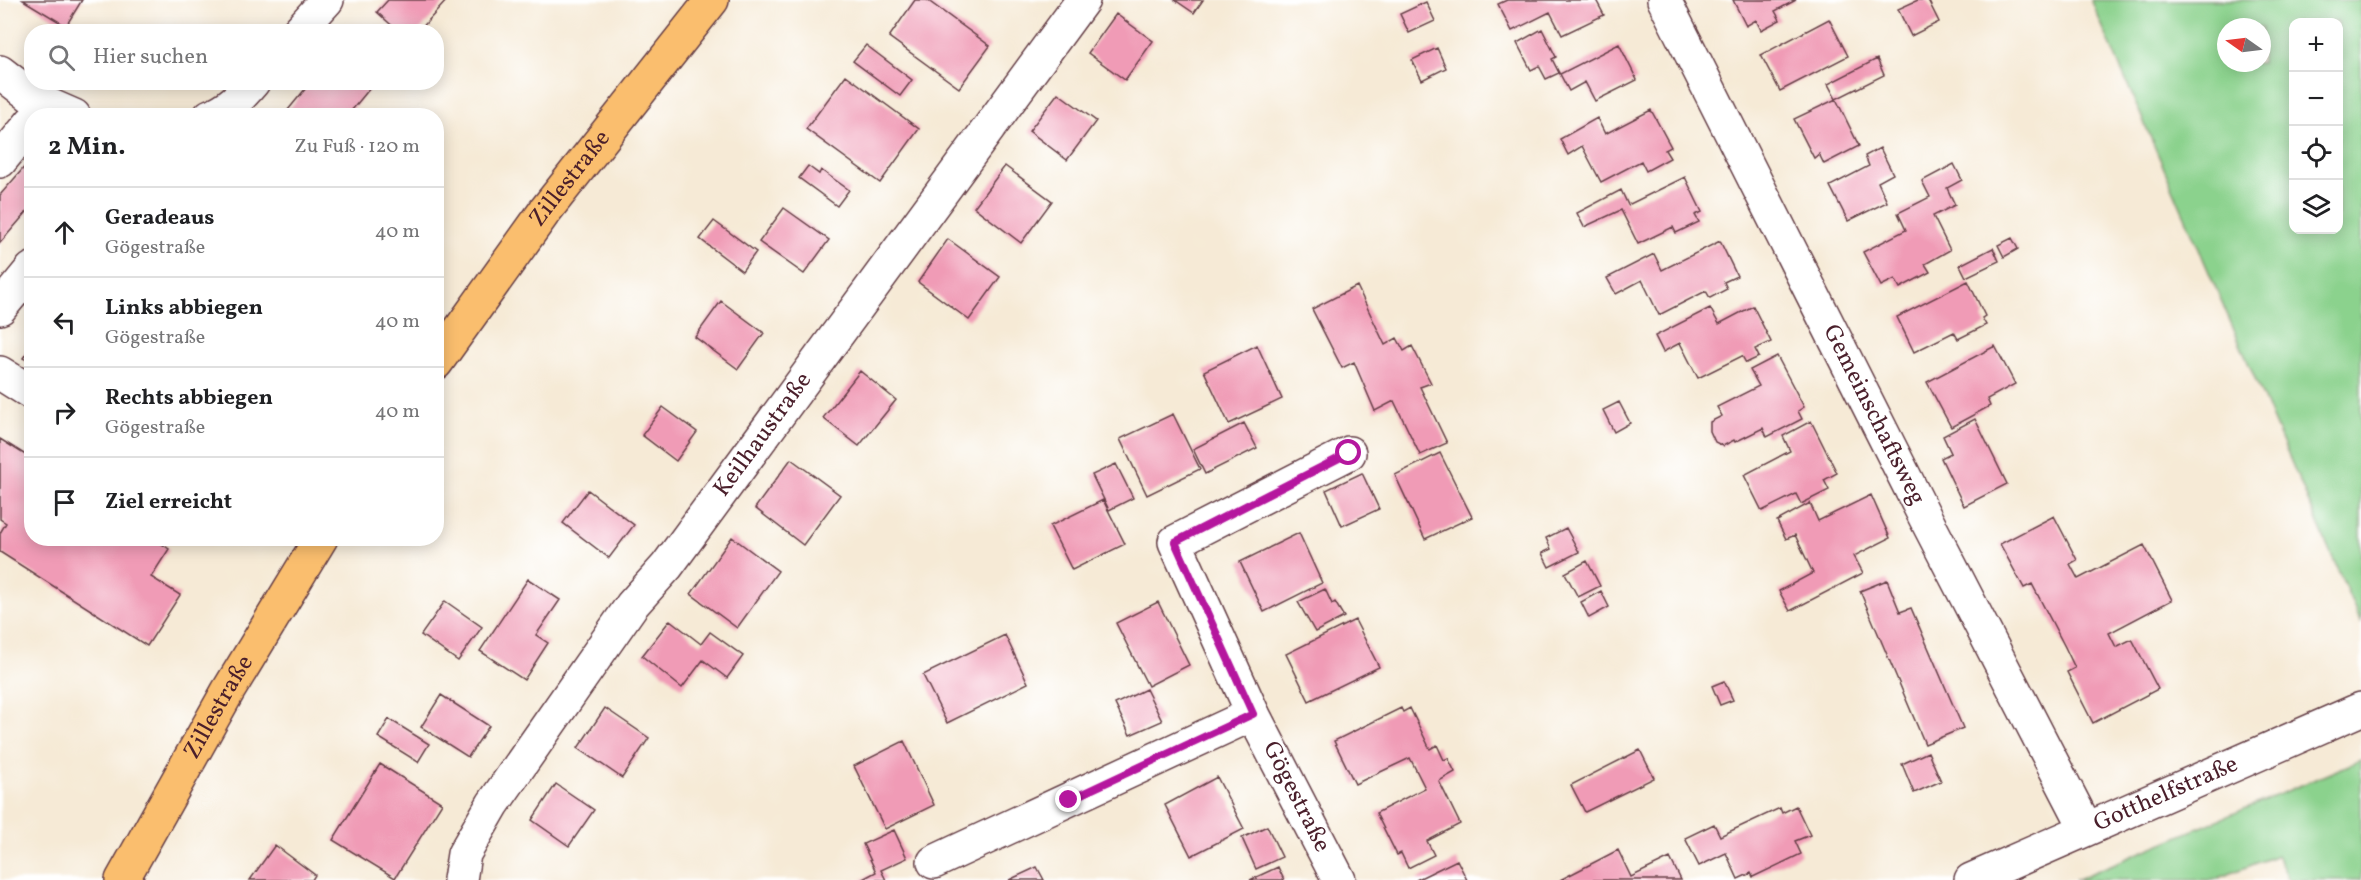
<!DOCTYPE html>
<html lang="de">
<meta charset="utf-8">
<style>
body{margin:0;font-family:Vollkorn,serif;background:#f2f2f2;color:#202124}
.controls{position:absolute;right:18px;top:18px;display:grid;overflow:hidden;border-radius:12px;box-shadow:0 3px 15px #0003}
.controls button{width:54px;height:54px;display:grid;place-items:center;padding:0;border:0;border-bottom:2px solid #e0e0e0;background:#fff;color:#202124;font:30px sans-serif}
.compass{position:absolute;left:2217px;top:18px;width:54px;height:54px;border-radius:50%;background:#fff;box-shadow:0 3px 15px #0003;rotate:284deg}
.stop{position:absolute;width:18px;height:18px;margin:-14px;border:4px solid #b5179e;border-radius:50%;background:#fff}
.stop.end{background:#b5179e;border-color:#fff;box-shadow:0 2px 6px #0008}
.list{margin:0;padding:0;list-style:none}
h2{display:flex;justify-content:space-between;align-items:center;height:78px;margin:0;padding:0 24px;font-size:26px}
h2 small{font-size:20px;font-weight:400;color:#757577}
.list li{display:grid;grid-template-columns:39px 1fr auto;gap:18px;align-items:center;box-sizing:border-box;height:90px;padding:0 24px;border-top:2px solid #e0e0e0}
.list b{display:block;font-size:22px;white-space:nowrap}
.list p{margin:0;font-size:20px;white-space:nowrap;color:#757577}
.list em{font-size:20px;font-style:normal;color:#757577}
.icon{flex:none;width:33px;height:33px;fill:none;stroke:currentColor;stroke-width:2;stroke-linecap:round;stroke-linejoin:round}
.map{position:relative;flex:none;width:2361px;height:880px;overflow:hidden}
.search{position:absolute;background:#fff;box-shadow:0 3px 15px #0003;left:24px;top:24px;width:420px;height:66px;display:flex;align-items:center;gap:15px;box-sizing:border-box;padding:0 21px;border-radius:24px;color:#757577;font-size:22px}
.panel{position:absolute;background:#fff;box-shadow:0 3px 15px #0003;left:24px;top:108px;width:420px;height:438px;border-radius:24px}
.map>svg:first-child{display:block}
.green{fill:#8bd28d;stroke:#6a785c;stroke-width:1.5;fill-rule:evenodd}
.building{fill:#f09bb6}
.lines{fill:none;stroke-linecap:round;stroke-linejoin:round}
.minor-casing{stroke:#643d45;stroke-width:36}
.major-casing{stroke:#643d45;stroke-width:36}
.minor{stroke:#fff;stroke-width:33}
.major{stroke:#fabe6e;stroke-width:33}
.route{stroke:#b5179e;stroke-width:8}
.labels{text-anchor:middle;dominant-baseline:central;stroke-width:5;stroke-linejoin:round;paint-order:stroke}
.street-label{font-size:24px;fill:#4a1f2b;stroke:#fff}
</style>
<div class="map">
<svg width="2361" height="880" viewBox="0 0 2361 880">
<rect width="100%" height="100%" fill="#fff"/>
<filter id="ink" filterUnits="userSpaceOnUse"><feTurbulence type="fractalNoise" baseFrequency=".0167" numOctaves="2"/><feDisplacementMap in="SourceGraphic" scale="12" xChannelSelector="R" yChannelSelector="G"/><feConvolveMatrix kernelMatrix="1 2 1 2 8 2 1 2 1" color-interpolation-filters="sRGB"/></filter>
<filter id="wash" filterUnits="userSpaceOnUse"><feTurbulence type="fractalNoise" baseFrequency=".008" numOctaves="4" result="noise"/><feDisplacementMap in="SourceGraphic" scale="24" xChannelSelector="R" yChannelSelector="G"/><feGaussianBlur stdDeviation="1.35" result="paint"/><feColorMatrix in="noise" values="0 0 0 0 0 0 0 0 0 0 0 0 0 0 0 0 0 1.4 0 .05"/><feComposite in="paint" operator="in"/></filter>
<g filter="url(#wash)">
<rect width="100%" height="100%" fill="#f6ead6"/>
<path class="green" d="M 2091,0 L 2361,0 L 2361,623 ZM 2294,22 L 2338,22 L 2338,230 L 2294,230 ZM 2226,27 L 2262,27 L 2262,63 L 2226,63 Z
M 2361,760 L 2361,880 L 2289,880 L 2277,855 L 2214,880 L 2075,880 Z"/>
<g id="blocks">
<path class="building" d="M 23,0 L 82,0 L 66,26 Z
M 388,0 L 447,0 L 418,32 L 399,32 L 377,12 Z
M 915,0 L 927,0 L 990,46 L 959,88 L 889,37 Z
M 1175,0 L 1203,0 L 1194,13 Z
M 1507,0 L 1596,0 L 1604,15 L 1562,35 L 1550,12 L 1512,31 L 1498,4 Z
M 1733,0 L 1796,0 L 1775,11 L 1780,20 L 1761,30 L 1756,20 L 1746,26 Z
M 1918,0 L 1928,0 L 1939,22 L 1911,36 L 1898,9 Z
M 1426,2 L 1435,21 L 1409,33 L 1400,14 Z
M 1116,14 L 1153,41 L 1125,80 L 1088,53 Z
M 1829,19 L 1848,56 L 1780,91 L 1761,55 Z
M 1542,29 L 1556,57 L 1552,59 L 1559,73 L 1546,79 L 1539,66 L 1531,70 L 1517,43 Z
M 1619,44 L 1637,80 L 1595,101 L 1585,82 L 1569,91 L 1560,74 Z
M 866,45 L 912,80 L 900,96 L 853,61 Z
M 1437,48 L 1446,68 L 1422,80 L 1412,60 Z
M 1877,59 L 1884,75 L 1836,99 L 1828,84 Z
M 846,75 L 919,129 L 880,183 L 806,129 Z
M 311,82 L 375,82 L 347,116 L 283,116 Z
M 1058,93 L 1096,121 L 1067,160 L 1029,131 Z
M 1836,99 L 1859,146 L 1824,164 L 1819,154 L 1814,158 L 1794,119 Z
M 1651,110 L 1671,147 L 1665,150 L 1670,158 L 1646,171 L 1641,161 L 1601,182 L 1582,146 L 1568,155 L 1560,139 L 1597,118 L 1605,134 Z
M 1880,148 L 1893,174 L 1878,182 L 1887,202 L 1848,221 L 1830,186 L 1869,166 L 1865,156 Z
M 28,163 L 32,166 L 32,206 L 0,243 L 0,195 Z
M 1954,164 L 1962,180 L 1947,188 L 1955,205 L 1933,216 L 1950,250 L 1925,264 L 1930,272 L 1900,288 L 1895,279 L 1881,286 L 1863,252 L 1906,230 L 1898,213 L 1930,197 L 1922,181 Z
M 808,166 L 819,174 L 821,170 L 849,190 L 837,206 L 799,178 Z
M 1005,166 L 1052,201 L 1021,243 L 974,207 Z
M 1685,177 L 1702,212 L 1695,215 L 1699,222 L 1676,233 L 1673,227 L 1638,244 L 1621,210 L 1584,227 L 1577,213 L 1621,190 L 1628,205 Z
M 784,208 L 829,240 L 804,274 L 759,242 Z
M 714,221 L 756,252 L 742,271 L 700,239 Z
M 2012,238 L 2018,249 L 2004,257 L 1998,245 Z
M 948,239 L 1000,277 L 969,320 L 918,282 Z
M 1720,241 L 1737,276 L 1724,282 L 1727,289 L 1710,298 L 1706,291 L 1659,315 L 1642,280 L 1616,294 L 1607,278 L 1654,254 L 1662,270 Z
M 1993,248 L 1999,261 L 1966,277 L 1960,265 Z
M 1968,281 L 1985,316 L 1982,318 L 1986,325 L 1958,339 L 1954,332 L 1914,352 L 1897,317 Z
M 1357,286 L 1385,345 L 1397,338 L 1404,351 L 1412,346 L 1431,383 L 1420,387 L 1447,443 L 1420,455 L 1394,401 L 1375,411 L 1354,362 L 1342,368 L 1312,309 Z
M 721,301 L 764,333 L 738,369 L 695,337 Z
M 1753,306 L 1771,342 L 1755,349 L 1759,357 L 1746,363 L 1742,356 L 1698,378 L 1680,343 L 1663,352 L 1655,336 L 1710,308 L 1719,324 Z
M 32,345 L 32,363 L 23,358 Z
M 1257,345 L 1282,399 L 1229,424 L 1204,371 Z
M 1995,346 L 2015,384 L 1987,399 L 1990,406 L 1951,427 L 1927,382 Z
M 1777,356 L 1804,407 L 1798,411 L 1802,419 L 1767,437 L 1763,428 L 1735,442 L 1734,440 L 1723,446 L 1715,442 L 1710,431 L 1710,422 L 1722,416 L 1717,407 L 1759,386 L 1750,370 Z
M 860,371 L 896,400 L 859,446 L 823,418 Z
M 1619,402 L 1630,423 L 1614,432 L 1603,410 Z
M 663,407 L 697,432 L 676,461 L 642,435 Z
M 1173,414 L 1200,469 L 1147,495 L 1120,439 Z
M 1975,419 L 2007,484 L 1964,506 L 1941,458 L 1951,453 L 1943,436 Z
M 1811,421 L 1837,473 L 1824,480 L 1829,490 L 1801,504 L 1796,494 L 1762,511 L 1744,475 L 1790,451 L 1783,436 Z
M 1244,423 L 1257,448 L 1205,474 L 1193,449 Z
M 0,439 L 32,459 L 32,538 L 153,538 L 169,549 L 151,577 L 180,595 L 147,646 L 0,552 L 0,533 L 6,523 L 0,519 Z
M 1440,453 L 1472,517 L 1425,539 L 1395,475 Z
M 791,459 L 840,495 L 803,545 L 755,508 Z
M 1116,464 L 1133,498 L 1109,510 L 1092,475 Z
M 1362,473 L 1379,509 L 1342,526 L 1326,490 Z
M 588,490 L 634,525 L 609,558 L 563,523 Z
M 1871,495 L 1890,538 L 1854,556 L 1863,573 L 1790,611 L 1779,591 L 1813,573 L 1795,535 L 1786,539 L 1777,521 L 1810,503 L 1818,521 Z
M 1103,500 L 1125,544 L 1072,570 L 1050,526 Z
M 2054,516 L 2077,560 L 2070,564 L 2078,579 L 2144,545 L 2172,600 L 2109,633 L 2116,647 L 2132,639 L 2158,689 L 2093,723 L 2067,672 L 2075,668 L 2065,647 L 2032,584 L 2024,588 L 2000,544 Z
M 1566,528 L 1579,552 L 1549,567 L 1542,553 L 1551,549 L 1546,538 Z
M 1299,533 L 1322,583 L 1264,612 L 1240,562 Z
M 732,537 L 778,571 L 737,628 L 691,594 Z
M 1587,561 L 1600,586 L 1578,597 L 1565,573 Z
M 528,579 L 560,600 L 536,635 L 548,643 L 524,680 L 480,651 Z
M 1887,580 L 1900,612 L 1911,608 L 1963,728 L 1925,744 L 1860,591 Z
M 1325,589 L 1332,604 L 1335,602 L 1344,617 L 1315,632 L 1298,602 Z
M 1601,591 L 1609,607 L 1589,618 L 1581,602 Z
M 445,601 L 482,627 L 458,661 L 421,635 Z
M 1158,602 L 1189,665 L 1148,686 L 1116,623 Z
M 670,620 L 701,644 L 710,632 L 743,656 L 727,678 L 703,660 L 682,688 L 642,656 Z
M 1355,620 L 1379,667 L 1309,701 L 1286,654 Z
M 1005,635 L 1028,683 L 947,723 L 923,675 Z
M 1724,681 L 1733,700 L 1720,705 L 1712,686 Z
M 1146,689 L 1162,721 L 1130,735 L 1115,704 Z
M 441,695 L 489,726 L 468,757 L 421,727 Z
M 605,708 L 649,738 L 622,778 L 578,748 Z
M 1401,708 L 1403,712 L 1410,708 L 1430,749 L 1437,745 L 1444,760 L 1448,758 L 1455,772 L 1439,781 L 1460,824 L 1427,841 L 1434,855 L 1408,868 L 1401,853 L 1397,855 L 1376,813 L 1425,788 L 1410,758 L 1355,784 L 1334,741 Z
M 389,719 L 429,744 L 418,762 L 378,737 Z
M 904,741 L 934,805 L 885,829 L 854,766 Z
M 1640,750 L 1654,778 L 1585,812 L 1571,785 Z
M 1928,752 L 1941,781 L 1914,793 L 1902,764 Z
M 380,764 L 442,803 L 395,878 L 333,840 Z
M 1217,777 L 1244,829 L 1191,856 L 1165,805 Z
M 556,784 L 594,810 L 569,846 L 532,820 Z
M 1796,806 L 1810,835 L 1795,841 L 1801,854 L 1753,877 L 1751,873 L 1738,879 L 1726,853 L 1699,866 L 1685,838 L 1714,824 L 1720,836 L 1780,808 L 1782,813 Z
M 1267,826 L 1282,857 L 1256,869 L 1242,838 Z
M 894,830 L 907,858 L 881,870 L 886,880 L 861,880 L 876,872 L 863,844 Z
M 275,845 L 315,875 L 312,880 L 250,880 Z
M 1618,850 L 1631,877 L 1670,858 L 1681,880 L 1560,880 Z
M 1457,860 L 1467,880 L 1416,880 Z
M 1037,867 L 1044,880 L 1009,880 Z
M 1278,867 L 1284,880 L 1250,880 Z"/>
</g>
</g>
<g filter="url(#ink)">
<use href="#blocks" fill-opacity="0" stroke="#643d45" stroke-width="1.5"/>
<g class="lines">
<g class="minor-casing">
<g id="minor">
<path id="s1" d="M 1664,0 L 1925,517 L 2086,828"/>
<path d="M 298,32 L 327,0"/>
<path d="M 0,72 L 35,99 L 74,116"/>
<path d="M 210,116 C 228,110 241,96 253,82"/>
<path d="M 0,161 L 32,122"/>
<path d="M 0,308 L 32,269"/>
<path d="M 0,373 L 32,393"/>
<path d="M 934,862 L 1253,714"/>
<path id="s2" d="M 460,880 L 464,854 L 493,804 L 632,605 L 667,566 L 1083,0"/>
<path d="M 1339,880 L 1253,714 L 1175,542 L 1349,453"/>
<path id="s3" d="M 1971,880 L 2361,709"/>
</g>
</g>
<g class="major-casing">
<g id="major">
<path id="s4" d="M 436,363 L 545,211 L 712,0"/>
<path id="s5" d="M 122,880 L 228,691 L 321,538"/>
</g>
</g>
<use href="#minor" class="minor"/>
<use href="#major" class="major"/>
</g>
</g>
<g class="lines" filter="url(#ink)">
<path class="route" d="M 1069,800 L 1253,714 L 1175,542 L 1349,453"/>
</g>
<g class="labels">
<g class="street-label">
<text stroke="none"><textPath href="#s4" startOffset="228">Zillestraße</textPath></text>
<text stroke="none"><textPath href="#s1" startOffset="465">Gemeinschaftsweg</textPath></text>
<text stroke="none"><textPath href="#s2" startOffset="542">Keilhaustraße</textPath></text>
<text stroke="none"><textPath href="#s5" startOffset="198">Zillestraße</textPath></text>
<text stroke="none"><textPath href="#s3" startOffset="213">Gotthelfstraße</textPath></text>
<text transform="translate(1296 797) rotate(63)">Gögestraße</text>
</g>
</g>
</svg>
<div class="controls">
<button>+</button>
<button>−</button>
<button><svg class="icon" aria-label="locate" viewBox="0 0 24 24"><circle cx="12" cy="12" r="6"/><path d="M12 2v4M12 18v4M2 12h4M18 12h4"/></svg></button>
<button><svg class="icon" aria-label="layers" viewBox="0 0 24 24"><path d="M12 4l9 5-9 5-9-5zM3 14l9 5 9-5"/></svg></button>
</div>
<svg class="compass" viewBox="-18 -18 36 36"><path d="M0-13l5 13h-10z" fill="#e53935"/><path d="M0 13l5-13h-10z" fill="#757577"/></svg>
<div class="stop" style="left:1349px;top:453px"></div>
<div class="stop end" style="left:1069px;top:800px"></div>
<div class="search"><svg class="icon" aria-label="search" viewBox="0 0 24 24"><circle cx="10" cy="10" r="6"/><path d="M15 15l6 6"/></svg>Hier suchen</div>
<section class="panel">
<h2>2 Min.<small>Zu Fuß · 120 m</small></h2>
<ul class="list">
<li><svg class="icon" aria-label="ahead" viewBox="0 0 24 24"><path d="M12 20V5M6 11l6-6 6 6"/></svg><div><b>Geradeaus</b><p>Gögestraße</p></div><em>40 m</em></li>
<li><svg class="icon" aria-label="left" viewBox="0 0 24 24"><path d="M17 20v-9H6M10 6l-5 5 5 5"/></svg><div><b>Links abbiegen</b><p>Gögestraße</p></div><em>40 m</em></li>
<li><svg class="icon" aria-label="right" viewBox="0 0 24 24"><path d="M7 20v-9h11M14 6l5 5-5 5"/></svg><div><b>Rechts abbiegen</b><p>Gögestraße</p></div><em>40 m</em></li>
<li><svg class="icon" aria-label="arrive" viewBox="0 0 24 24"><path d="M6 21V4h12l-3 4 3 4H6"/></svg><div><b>Ziel erreicht</b></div></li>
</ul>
</section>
</div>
